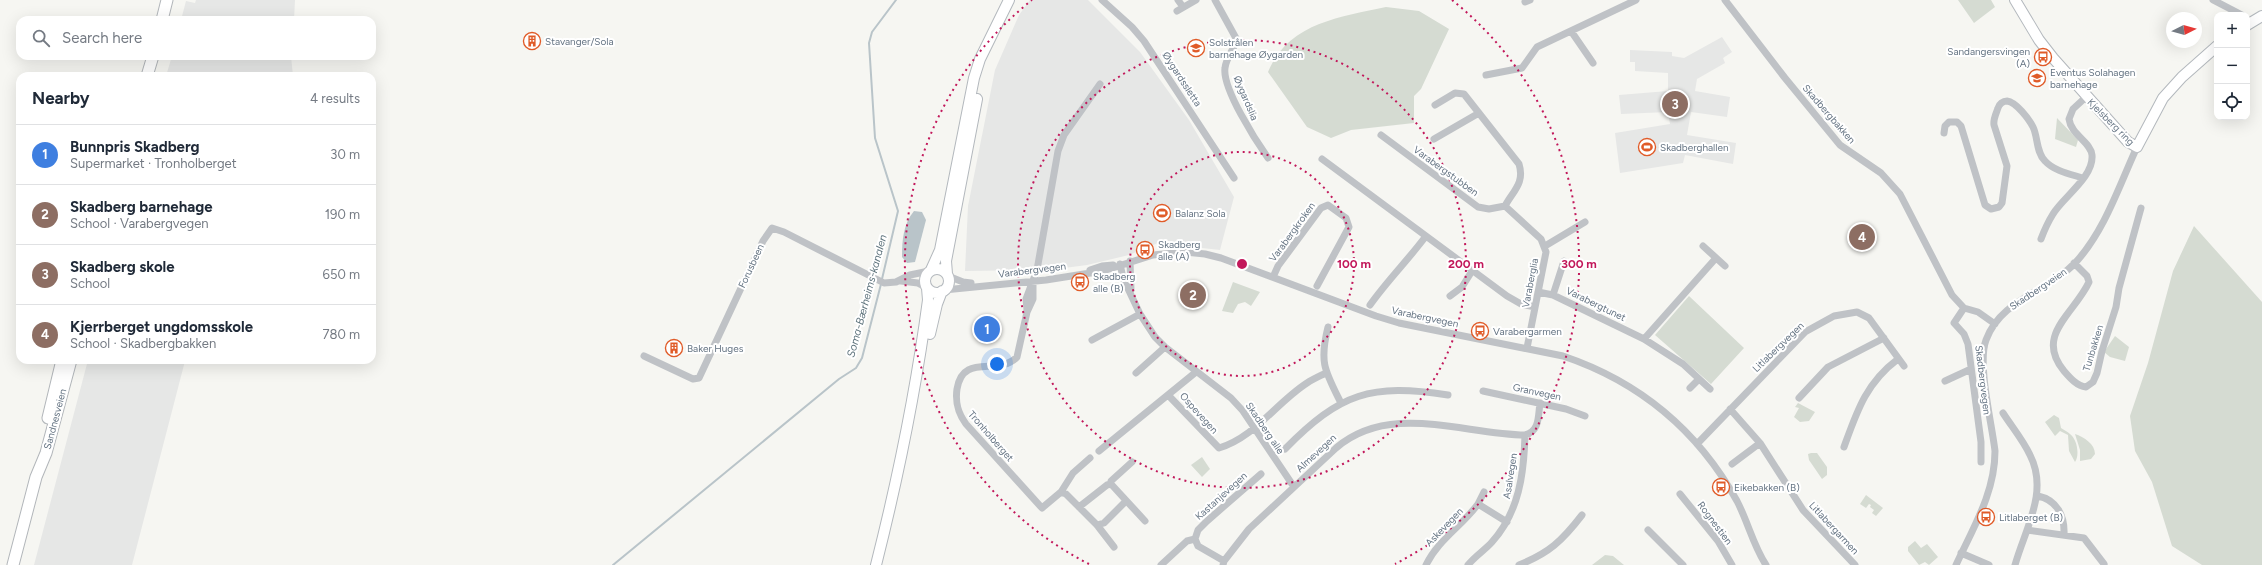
<!DOCTYPE html>
<meta charset="utf-8">
<style>
body{margin:0;font-family:Figtree,sans-serif;background:#f6f6f7;color:#1f2937}
.controls{position:absolute;right:12px;top:12px;display:grid;overflow:hidden;border-radius:8px;box-shadow:0 4px 16px #0002}
.controls button{width:36px;height:36px;display:grid;place-items:center;padding:0;border:0;border-bottom:1px solid #e0e1e3;background:#fff;color:#1f2937;font:20px sans-serif}
.compass{position:absolute;left:2166px;top:12px;width:36px;height:36px;border-radius:50%;background:#fff;box-shadow:0 4px 16px #0002;rotate:84deg}
.you{position:absolute;left:997px;top:364px;width:14px;height:14px;margin:-10px;border:3px solid #fff;border-radius:50%;background:#1a73e8;box-shadow:0 0 0 6px #1a73e833}
.badge{display:grid;place-items:center;width:26px;height:26px;border-radius:50%;background:#e05b28;color:#fff;font-size:13px;font-weight:700}
.pin{position:absolute;translate:-50% -50%;border:2px solid #fff;box-shadow:0 1px 4px #0006}
.list{margin:0;padding:0;list-style:none}
h2{display:flex;justify-content:space-between;align-items:center;height:52px;margin:0;padding:0 16px;font-size:17px}
h2 small{font-size:13px;font-weight:400;color:#747a83}
.list li{display:grid;grid-template-columns:26px 1fr auto;gap:12px;align-items:center;box-sizing:border-box;height:60px;padding:0 16px;border-top:1px solid #e0e1e3}
.list b{display:block;font-size:15px;white-space:nowrap}
.list p{margin:0;font-size:13px;white-space:nowrap;color:#747a83}
.list em{font-size:13px;font-style:normal;color:#747a83}
.icon{flex:none;width:22px;height:22px;fill:none;stroke:currentColor;stroke-width:2;stroke-linecap:round;stroke-linejoin:round}
.map{position:relative;flex:none;width:2262px;height:565px;overflow:hidden}
.search{position:absolute;background:#fff;box-shadow:0 4px 16px #0002;left:16px;top:16px;width:360px;height:44px;display:flex;align-items:center;gap:10px;box-sizing:border-box;padding:0 14px;border-radius:12px;color:#747a83;font-size:15px}
.panel{position:absolute;background:#fff;box-shadow:0 4px 16px #0002;left:16px;top:72px;width:360px;height:292px;border-radius:12px}
.map>svg:first-child{display:block}
.built{fill:#e6e7e6}
.green{fill:#d5dbd2}
.water{fill:#b9c4c9}
.lines{fill:none;stroke-linecap:round;stroke-linejoin:round}
.stream{stroke:#b9c4c9;stroke-width:2}
.secondary-casing{stroke:#b3b8bd;stroke-width:12}
.primary-casing{stroke:#b2b6ba;stroke-width:13}
.street{stroke:#bfc2c6;stroke-width:7}
.secondary{stroke:#fff;stroke-width:10}
.primary{stroke:#fff;stroke-width:11}
.ring{fill:none;stroke:#c2185b;stroke-width:2;stroke-dasharray:2 4}
.labels{text-anchor:middle;dominant-baseline:central;stroke-width:4;stroke-linejoin:round;paint-order:stroke}
.poi-label{font-size:10px;fill:#657483;stroke:#fff;text-anchor:start}
.street-label{font-size:10px;fill:#657483;stroke:#fff}
.water-label{font-size:11px;font-style:italic;fill:#61767f;stroke:#fff}
.centre{fill:#c2185b;stroke:#fff;stroke-width:2}
.ring-label{font-size:12px;text-anchor:middle;font-weight:bold;fill:#c2185b;stroke:#fff;stroke-width:4;stroke-linejoin:round;paint-order:stroke}
</style>
<div class="map">
<svg width="2262" height="565" viewBox="0 0 2262 565">
<rect width="100%" height="100%" fill="#f6f6f2"/>
<path class="built" d="M 196,0 L 295,0 L 294,20 L 181,20 L 186,1 L 195,3 Z
M 1030,0 L 1088,0 L 1140,52 L 1189,120 L 1234,197 L 1220,250 L 1158,243 L 1129,255 L 1087,265 L 1049,270 L 965,271 L 968,206 L 995,70 L 1019,15 Z
M 1722,37 L 1732,52 L 1723,58 L 1725,63 L 1697,79 L 1695,91 L 1730,97 L 1727,117 L 1691,112 L 1687,135 L 1736,143 L 1733,164 L 1685,155 L 1683,163 L 1620,173 L 1615,133 L 1670,124 L 1668,112 L 1621,114 L 1619,95 L 1668,91 L 1668,73 L 1635,71 L 1635,62 L 1630,62 L 1630,50 L 1672,52 L 1672,56 L 1684,58 Z
M 172,56 L 291,56 L 293,76 L 166,76 Z
M 88,360 L 193,360 L 185,361 L 132,565 L 34,565 Z"/>
<path class="green" d="M 1958,0 L 1991,0 L 1995,7 L 1974,23 Z
M 1386,7 L 1419,11 L 1449,29 L 1421,89 L 1414,96 L 1414,123 L 1351,130 L 1331,138 L 1307,127 L 1268,72 C 1288,23 1340,17 1386,7 Z
M 2057,118 L 2078,140 L 2076,147 L 2055,139 Z
M 2194,226 L 2262,302 L 2262,565 L 2202,565 L 2172,546 L 2152,482 L 2135,451 L 2130,416 L 2148,363 L 2173,271 Z
M 1233,282 L 1260,292 L 1251,306 L 1245,302 L 1238,304 L 1233,313 L 1222,311 Z
M 1689,296 L 1744,348 L 1711,384 L 1655,335 Z
M 2115,336 L 2129,347 L 2125,361 L 2110,357 L 2104,352 Z
M 1798,403 L 1815,412 L 1809,421 L 1800,422 L 1794,417 L 1799,408 L 1795,407 Z
M 2054,415 L 2059,418 L 2061,428 C 2064,430 2068,432 2070,434 C 2077,439 2080,455 2075,462 L 2069,451 L 2068,435 L 2060,431 L 2055,436 L 2045,422 Z
M 2075,434 C 2084,437 2095,444 2095,454 L 2091,459 L 2080,461 L 2080,450 Z
M 1811,453 L 1817,453 L 1827,467 L 1827,475 L 1822,479 L 1809,460 L 1808,454 Z
M 1202,457 L 1210,469 L 1202,477 L 1191,465 Z
M 1866,495 L 1883,508 L 1876,516 L 1872,513 L 1874,510 L 1870,507 L 1871,505 L 1869,504 L 1866,508 L 1860,504 Z
M 1915,541 L 1921,548 L 1927,544 L 1938,557 L 1929,565 L 1925,562 L 1919,565 L 1908,551 L 1908,547 Z
M 1605,555 L 1613,556 L 1624,565 L 1592,565 Z"/>
<path class="water" d="M 914,211 L 922,212 L 926,220 L 915,262 L 907,263 L 902,257 C 902,241 903,224 914,211 Z"/>
<g class="lines">
<path class="stream" d="M 882,279 L 898,211 L 875,138 L 869,43 L 872,32 L 896,0
M 613,565 L 839,379 L 856,368 L 862,358 L 881,284"/>
<g class="secondary-casing">
<path id="secondary" d="M 2015,0 L 2039,40 L 2053,58 L 2128,142 L 2137,147 L 2163,98 L 2182,77 L 2217,46
M 2247,25 L 2262,16
M925 281a12 12 0 1 1 24 0a12 12 0 1 1-24 0Z
M 931,270 L 940,250 L 974,78 L 980,59 L 1009,0
M 947,274 L 946,261 L 977,99
M 930,334 L 937,304 L 942,291
M 876,565 C 898,478 916,390 928,300 L 927,288"/>
</g>
<g class="primary-casing">
<path id="primary" d="M 162,20 L 167,0
M 147,76 L 153,56
M 48,418 L 62,360
M 13,565 L 36,477 L 46,453 L 71,360"/>
</g>
<path class="street" d="M 1102,0 L 1132,27 L 1144,41 L 1234,178
M 1178,0 L 1183,7
M 1215,0 L 1237,40 C 1234,49 1226,58 1225,68 C 1222,88 1256,141 1268,158
M 1725,0 L 1785,78 L 1840,145 L 1881,173 L 1900,194 L 1952,295 L 1964,308 L 1978,312 L 1995,324
M 2213,0 L 2242,15
M 1525,2 L 1530,0
M 1177,11 L 1196,0
M 1571,31 L 1593,63
M 1486,75 L 1522,68 L 1537,47 L 1636,0
M 1435,105 L 1455,93 L 1464,94 L 1519,164 C 1525,183 1513,191 1505,206 L 1541,239 L 1546,252 L 1527,348
M 1944,133 L 1945,126 L 1949,122 L 1957,122 L 1961,126 L 1985,205 L 1991,209 L 1999,207 L 2002,203 L 2007,166 L 1994,125 C 1993,119 1996,114 1998,108 C 1999,104 2003,101 2007,101 C 2016,102 2029,119 2033,127 C 2038,137 2036,152 2045,161 C 2054,171 2070,174 2083,178
M 1381,135 L 1478,207 L 1489,209 L 1505,206
M 1434,139 L 1479,113
M 1322,159 L 1507,296 L 1521,304 L 1535,307
M 2041,239 C 2044,231 2048,222 2053,214 C 2063,197 2094,177 2092,155 C 2091,142 2071,135 2069,119 L 2073,109 L 2086,97
M 1545,246 L 1585,222
M 1703,246 L 1725,266
M 1130,261 L 1131,290
M 2074,263 L 2087,276 L 2089,282 C 2075,313 2034,335 2064,371 C 2070,378 2077,386 2086,387 L 2093,382 L 2097,373 L 2102,351 L 2116,307 L 2119,288 L 2141,208
M 1120,264 L 1123,278 L 1140,314 L 1155,337 L 1165,347 L 1231,398 L 1243,411 L 1294,487
M 1090,270 L 1102,266 L 1113,265
M 948,276 L 963,282 L 971,283
M 1273,277 L 1278,266 L 1321,208 L 1328,205 L 1346,218 L 1349,227 L 1317,286
M 901,281 L 918,283 L 926,287
M 1033,282 L 1033,299 L 1027,312 L 1017,357 C 998,377 963,352 957,389 C 955,403 958,413 966,424 L 1042,508 L 1061,492 L 1066,494 L 1097,525 L 1114,547
M 944,290 L 1046,280 L 1103,271 L 1153,255 L 1185,252 L 1205,254 L 1221,258 L 1376,316 L 1399,323 L 1563,356 C 1640,382 1697,429 1737,501 C 1748,522 1753,545 1766,565
M 1538,292 L 1553,295 L 1644,339 L 1683,364 L 1710,389
M 1553,295 L 1564,261
M 1450,296 L 1462,287 L 1472,271
M 1370,305 C 1387,281 1408,260 1426,236
M 1964,308 L 1954,323 L 1964,334 L 1968,344 L 1981,442 L 1981,462
M 1027,310 L 1026,299 L 1037,270 L 1058,151 L 1064,135 L 1100,84
M 1328,327 C 1319,363 1325,371 1341,403
M 1644,339 L 1716,258
M 1092,340 L 1140,314
M 644,356 L 693,379 L 699,378 L 763,241 L 772,228 L 784,232 L 884,283 L 896,282 L 910,275 L 929,271
M 1136,373 L 1165,347
M 1945,381 L 1971,369
M 1690,388 L 1699,379
M 1483,391 L 1566,409 L 1585,416
M 1169,396 L 1219,448 C 1255,437 1276,403 1307,383 C 1313,379 1320,376 1326,373
M 1799,398 L 1828,367 L 1884,338
M 1730,409 L 1760,443 L 1803,510 L 1855,565
M 2003,413 C 2012,427 2023,440 2030,455 C 2049,492 2025,529 2015,565
M 1697,444 L 1805,332 L 1834,316 L 1857,312 L 1869,318 L 1904,366
M 1844,447 C 1857,411 1866,383 1898,359
M 1285,449 C 1340,393 1371,383 1448,395
M 1099,451 L 1196,372
M 1732,464 L 1760,443
M 1111,484 L 1145,521
M 1111,484 L 1111,481 L 1132,462
M 1061,492 L 1073,473 L 1090,458
M 1680,494 L 1718,541 L 1732,565
M 2038,496 C 2057,500 2065,516 2064,535
M 1478,504 L 1484,492
M 1079,507 L 1107,485 L 1111,484
M 1097,525 L 1104,523 L 1125,502
M 1648,530 L 1683,565
M 2027,530 L 2084,538 L 2104,564
M 1195,539 L 1198,546 L 1224,561 L 1223,565
M 1961,553 L 1989,565
M 1224,561 L 1249,529 L 1336,448 C 1390,402 1462,434 1525,435 C 1540,431 1538,416 1540,403
M 1161,565 L 1187,541 L 1195,539 L 1198,530 L 1207,521 L 1261,474
M 1426,565 C 1438,540 1462,526 1478,504 L 1507,522
M 1468,565 C 1475,556 1485,550 1492,542 C 1519,512 1524,474 1525,435
M 1519,565 C 1549,553 1562,541 1582,515
M 1956,565 C 1973,528 1995,493 1995,451 C 1992,424 1977,364 1986,340 C 2001,299 2048,292 2076,262 C 2105,230 2119,186 2137,147"/>
<use href="#secondary" class="secondary"/>
<use href="#primary" class="primary"/>
</g>
<g class="ring">
<circle cx="1242" cy="264" r="112"/>
<circle cx="1242" cy="264" r="224"/>
<path d="M1089 564A337 337 0 0 1 1032 0M1452 0A337 337 0 0 1 1395 564"/>
</g>
<defs>
<g id="building-ring" transform="scale(0.9)"><circle r="9.5" fill="#fff" stroke="#e05b28" stroke-width="1.5"/><path d="M-4-6H4V6H1V3H-1V6H-4ZM-2.5-4.3h1.7v1.8h-1.7ZM.8-4.3h1.7v1.8H.8ZM-2.5-1h1.7V.8h-1.7ZM.8-1h1.7V.8H.8Z" fill="#e05b28"/></g>
<g id="school-ring" transform="scale(0.9)"><circle r="9.5" fill="#fff" stroke="#e05b28" stroke-width="1.5"/><path d="M0-5L7-2L0 1L-7-2ZM-4 1L0 2.5L4 1V4Q0 6-4 4Z" fill="#e05b28"/></g>
<g id="bus-ring" transform="scale(0.9)"><circle r="9.5" fill="#fff" stroke="#e05b28" stroke-width="1.5"/><path d="M-5-6H5V4H4V6H2V4H-2V6H-4V4H-5ZM-3.5-4V0h7V-4ZM-3.5 1.2v1.5H-2V1.2ZM2 1.2v1.5H3.5V1.2Z" fill="#e05b28"/></g>
<g id="stadium-ring" transform="scale(0.9)"><circle r="9.5" fill="#fff" stroke="#e05b28" stroke-width="1.5"/><path d="M0-5a6.5 5 0 1 0 0 10a6.5 5 0 1 0 0-10ZM-3.5-1.8h7v3.6h-7Z" fill="#e05b28"/></g>
</defs>
<g fill-rule="evenodd">
<use href="#building-ring" x="532" y="41"/>
<use href="#school-ring" x="1196" y="48"/>
<use href="#bus-ring" x="2043" y="57"/>
<use href="#school-ring" x="2037" y="78"/>
<use href="#stadium-ring" x="1647" y="147"/>
<use href="#stadium-ring" x="1162" y="213"/>
<use href="#bus-ring" x="1145" y="250"/>
<use href="#bus-ring" x="1080" y="282"/>
<use href="#bus-ring" x="1480" y="331"/>
<use href="#building-ring" x="674" y="348"/>
<use href="#bus-ring" x="1721" y="487"/>
<use href="#bus-ring" x="1986" y="517"/>
</g>
<g class="labels">
<g class="poi-label">
<text x="545" y="41">Stavanger/Sola</text>
<text x="1209" y="42">Solstrålen<tspan x="1209" dy="12">barnehage Øygarden</tspan></text>
<text x="2030" y="51" text-anchor="end">Sandangersvingen<tspan x="2030" dy="12">(A)</tspan></text>
<text x="2050" y="72">Eventus Solahagen<tspan x="2050" dy="12">barnehage</tspan></text>
<text x="1660" y="147">Skadberghallen</text>
<text x="1175" y="213">Balanz Sola</text>
<text x="1158" y="244">Skadberg<tspan x="1158" dy="12">alle (A)</tspan></text>
<text x="1093" y="276">Skadberg<tspan x="1093" dy="12">alle (B)</tspan></text>
<text x="1493" y="331">Varabergarmen</text>
<text x="687" y="348">Baker Huges</text>
<text x="1734" y="487">Eikebakken (B)</text>
<text x="1999" y="517">Litlaberget (B)</text>
</g>
<g class="street-label">
<text transform="translate(1182 79) rotate(57)">Øygardssletta</text>
<text transform="translate(1246 98) rotate(67)">Øygardslia</text>
<text transform="translate(1829 114) rotate(49)">Skadbergbakken</text>
<text transform="translate(2111 122) rotate(45)">Kjelsberg ring</text>
<text transform="translate(1446 171) rotate(36)">Varabergstubben</text>
<text transform="translate(1292 232) rotate(-54)">Varabergkroken</text>
<text transform="translate(751 266) rotate(-65)">Forusbeen</text>
<text transform="translate(1032 270) rotate(-7)">Varabergvegen</text>
<text transform="translate(1530 283) rotate(-79)">Varaberglia</text>
<text transform="translate(2038 289) rotate(-34)">Skadbergveien</text>
<text transform="translate(1596 304) rotate(26)">Varabergtunet</text>
<text transform="translate(1425 317) rotate(12)">Varabergvegen</text>
<text transform="translate(1778 347) rotate(-44)">Litlabergvegen</text>
<text transform="translate(2093 348) rotate(-73)">Tunbakken</text>
<text transform="translate(1983 380) rotate(83)">Skadbergvegen</text>
<text transform="translate(1537 392) rotate(12)">Granvegen</text>
<text transform="translate(1199 413) rotate(48)">Ospevegen</text>
<text transform="translate(55 419) rotate(-75)">Sandnesveien</text>
<text transform="translate(1265 428) rotate(56)">Skadberg alle</text>
<text transform="translate(991 436) rotate(49)">Tronholberget</text>
<text transform="translate(1316 453) rotate(-43)">Almevegen</text>
<text transform="translate(1510 476) rotate(-81)">Asalvegen</text>
<text transform="translate(1221 496) rotate(-42)">Kastanjevegen</text>
<text transform="translate(1715 523) rotate(53)">Rognestien</text>
<text transform="translate(1444 527) rotate(-46)">Askevegen</text>
<text transform="translate(1834 528) rotate(47)">Litlabergarmen</text>
</g>
<g class="water-label">
<text transform="translate(867 296) rotate(-75)">Soma-Bærheims-kanalen</text>
</g>
</g>
<circle cx="1242" cy="264" r="6" class="centre"/>
<g class="ring-label">
<text x="1354" y="268">100 m</text>
<text x="1466" y="268">200 m</text>
<text x="1579" y="268">300 m</text>
</g>
</svg>
<div class="controls">
<button>+</button>
<button>−</button>
<button><svg class="icon" aria-label="locate" viewBox="0 0 24 24"><circle cx="12" cy="12" r="6"/><path d="M12 2v4M12 18v4M2 12h4M18 12h4"/></svg></button>
</div>
<svg class="compass" viewBox="-18 -18 36 36"><path d="M0-13l5 13h-10z" fill="#e53935"/><path d="M0 13l5-13h-10z" fill="#747a83"/></svg>
<div class="you"></div>
<div class="pin badge" style="left:987px;top:329px;background:#3f7fe0">1</div>
<div class="pin badge" style="left:1193px;top:295px;background:#8d6e63">2</div>
<div class="pin badge" style="left:1675px;top:104px;background:#8d6e63">3</div>
<div class="pin badge" style="left:1862px;top:237px;background:#8d6e63">4</div>
<div class="search"><svg class="icon" aria-label="search" viewBox="0 0 24 24"><circle cx="10" cy="10" r="6"/><path d="M15 15l6 6"/></svg>Search here</div>
<section class="panel">
<h2>Nearby<small>4 results</small></h2>
<ul class="list">
<li><span class="badge" style="background:#3f7fe0">1</span><div><b>Bunnpris Skadberg</b><p>Supermarket · Tronholberget</p></div><em>30 m</em></li>
<li><span class="badge" style="background:#8d6e63">2</span><div><b>Skadberg barnehage</b><p>School · Varabergvegen</p></div><em>190 m</em></li>
<li><span class="badge" style="background:#8d6e63">3</span><div><b>Skadberg skole</b><p>School</p></div><em>650 m</em></li>
<li><span class="badge" style="background:#8d6e63">4</span><div><b>Kjerrberget ungdomsskole</b><p>School · Skadbergbakken</p></div><em>780 m</em></li>
</ul>
</section>
</div>
